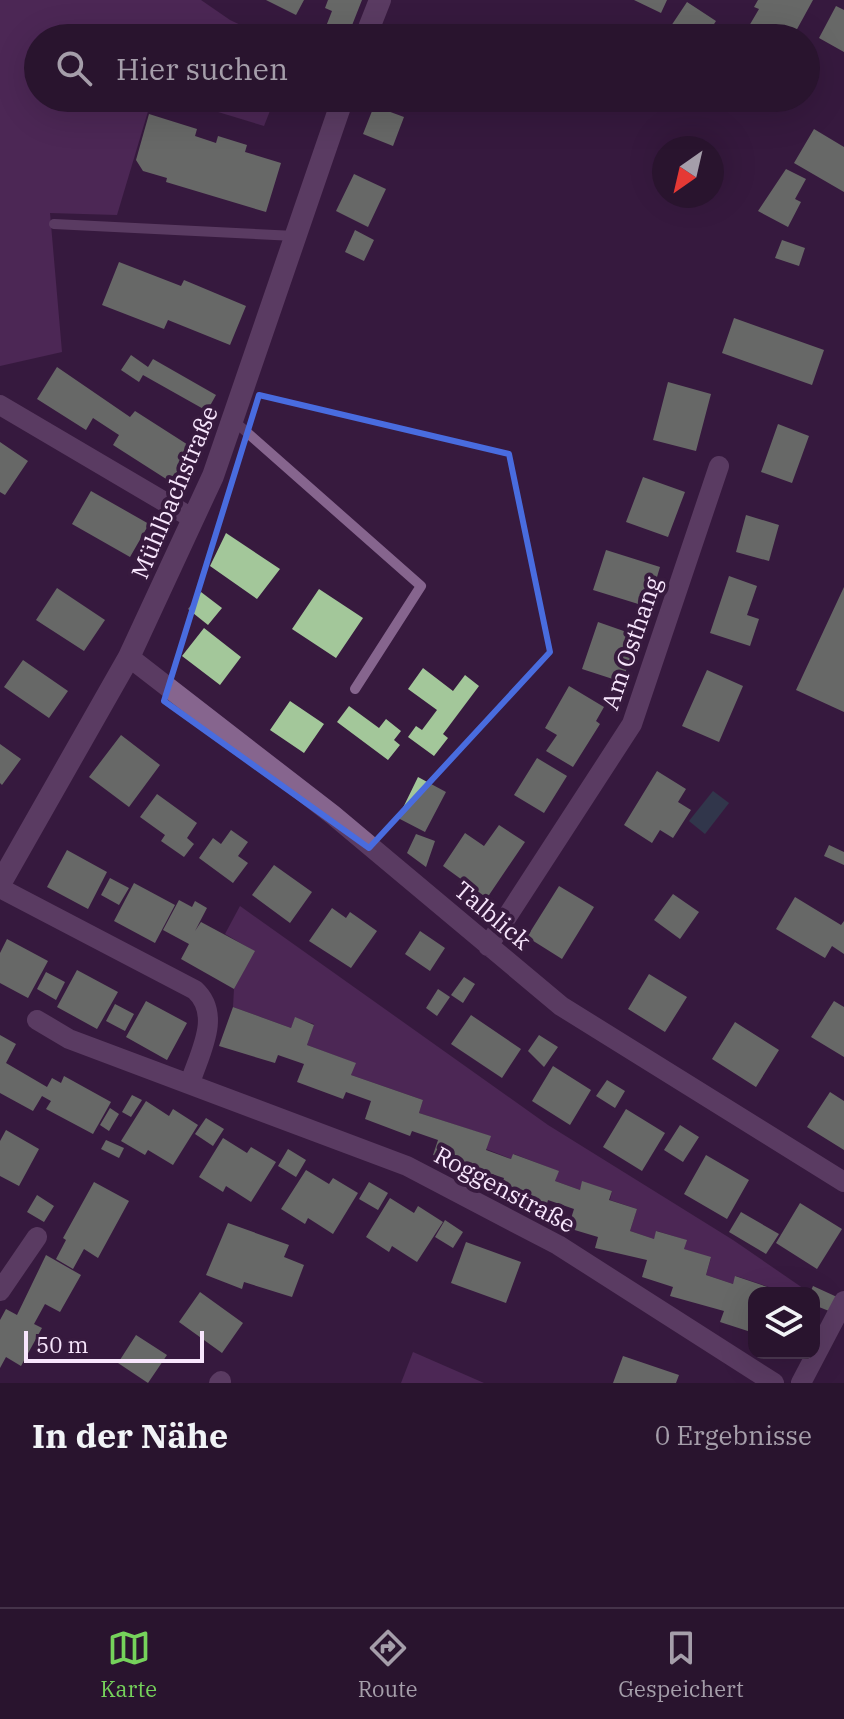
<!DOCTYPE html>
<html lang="de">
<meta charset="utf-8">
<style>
body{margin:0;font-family:"IBM Plex Serif",serif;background:#35213a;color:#f1f3f6}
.controls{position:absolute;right:24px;bottom:24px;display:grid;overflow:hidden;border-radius:16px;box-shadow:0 8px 32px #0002}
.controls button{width:72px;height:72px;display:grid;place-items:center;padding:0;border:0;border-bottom:2px solid #45334a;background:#29142e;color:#f1f3f6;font:40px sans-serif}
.compass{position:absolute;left:652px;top:136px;width:72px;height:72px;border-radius:50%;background:#29142e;box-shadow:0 8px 32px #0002;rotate:214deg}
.scale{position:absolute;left:24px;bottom:20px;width:180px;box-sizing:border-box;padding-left:8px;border:4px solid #f7e5fc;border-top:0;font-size:22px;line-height:28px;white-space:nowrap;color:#f7e5fc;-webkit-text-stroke:6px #371a3e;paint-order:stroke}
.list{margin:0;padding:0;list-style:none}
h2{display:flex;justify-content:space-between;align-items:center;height:104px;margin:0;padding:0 32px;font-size:34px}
h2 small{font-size:26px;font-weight:400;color:#a59eaa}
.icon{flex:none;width:44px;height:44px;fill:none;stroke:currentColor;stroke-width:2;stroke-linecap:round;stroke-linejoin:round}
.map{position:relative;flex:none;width:844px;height:1383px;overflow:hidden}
.search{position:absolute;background:#29142e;box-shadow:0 8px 32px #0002;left:24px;right:24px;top:24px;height:88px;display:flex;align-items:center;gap:20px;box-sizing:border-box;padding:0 28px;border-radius:44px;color:#a59eaa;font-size:30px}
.sheet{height:224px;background:#29142e}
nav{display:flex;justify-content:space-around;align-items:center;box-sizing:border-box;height:112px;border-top:2px solid #45334a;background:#29142e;font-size:22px;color:#a59eaa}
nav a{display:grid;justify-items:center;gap:4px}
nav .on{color:#75d25b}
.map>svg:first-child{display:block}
.green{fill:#663871}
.water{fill:#2c595b}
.building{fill:#a3c79a}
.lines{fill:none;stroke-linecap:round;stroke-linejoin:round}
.service{stroke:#86658e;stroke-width:10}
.minor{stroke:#86658e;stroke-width:20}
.tertiary{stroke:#86658e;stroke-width:22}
.marked{fill:none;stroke:#496cdf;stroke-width:6;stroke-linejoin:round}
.labels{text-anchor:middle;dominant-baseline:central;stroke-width:8;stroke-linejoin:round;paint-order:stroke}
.street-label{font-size:24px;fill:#f7e5fc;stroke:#371a3e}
</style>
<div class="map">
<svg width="844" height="1383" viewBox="0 0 844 1383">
<rect width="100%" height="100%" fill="#371a3e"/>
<path class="green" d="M 0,0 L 201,0 L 230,20 L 268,38 L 38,38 L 38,98 L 152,98 L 117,215 L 50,213 L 62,352 L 0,366 Z
M 172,98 L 275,98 L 264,126 Z
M 240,906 L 548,1125 L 733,1240 L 810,1293 L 787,1293 L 736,1276 L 733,1284 L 706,1275 L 711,1258 L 684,1249 L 686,1240 L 657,1231 L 654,1239 L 630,1231 L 637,1209 L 610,1200 L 612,1191 L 583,1182 L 580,1190 L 555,1181 L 558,1171 L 514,1154 L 511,1159 L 486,1149 L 490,1136 L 419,1113 L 423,1100 L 351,1075 L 355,1063 L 307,1045 L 314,1024 L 295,1018 L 291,1028 L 233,1007 L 234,989 L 254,951 L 225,934 Z
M 413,1352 L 484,1383 L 401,1383 Z"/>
<path class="water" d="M 713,791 L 729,803 L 705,834 L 689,821 Z"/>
<path class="building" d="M 266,0 L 304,0 L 296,15 Z
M 328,0 L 362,0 L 347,38 L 325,29 L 332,11 L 325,8 Z
M 634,0 L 667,0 L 661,13 Z
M 758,0 L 813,0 L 796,31 L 802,34 L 800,38 L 742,38 L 759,9 L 754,7 Z
M 687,2 L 716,21 L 705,38 L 663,38 Z
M 836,6 L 844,10 L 844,52 L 819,38 Z
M 374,106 L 404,117 L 393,146 L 363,134 Z
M 149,114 L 197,129 L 195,136 L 216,143 L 218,136 L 247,145 L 245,152 L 281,163 L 266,212 L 166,182 L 167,178 L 143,171 L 136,160 Z
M 814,129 L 844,147 L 844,192 L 794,163 Z
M 786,169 L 806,179 L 795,199 L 801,202 L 788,227 L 758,211 Z
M 354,174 L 386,189 L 368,227 L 336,211 Z
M 355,230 L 374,240 L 364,261 L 345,252 Z
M 782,240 L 805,248 L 799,266 L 775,258 Z
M 119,262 L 181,286 L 184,280 L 246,306 L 230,345 L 168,320 L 164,329 L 102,305 Z
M 734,318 L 824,350 L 812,385 L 722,353 Z
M 131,355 L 148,367 L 153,359 L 216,395 L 207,411 L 143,375 L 139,382 L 121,370 Z
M 57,367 L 130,417 L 135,411 L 196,450 L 174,484 L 113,445 L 119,435 L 93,418 L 86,430 L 37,399 Z
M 668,382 L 711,394 L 696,451 L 653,440 Z
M 778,424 L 809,436 L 792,483 L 761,472 Z
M 0,442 L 28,461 L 5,495 L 0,492 Z
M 643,477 L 685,492 L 668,537 L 626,522 Z
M 91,491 L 149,524 L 130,557 L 72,524 Z
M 746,515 L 779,525 L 769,561 L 736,552 Z
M 226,533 L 280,569 L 257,599 L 210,566 Z
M 606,550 L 660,567 L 648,607 L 593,590 Z
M 729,576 L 757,586 L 747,615 L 759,619 L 750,646 L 710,633 Z
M 844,587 L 844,712 L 796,690 Z
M 57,588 L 105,620 L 84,651 L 36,620 Z
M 319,589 L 363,618 L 336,658 L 292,629 Z
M 201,592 L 222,608 L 208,625 L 188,609 Z
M 598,622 L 638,636 L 622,682 L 582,669 Z
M 204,628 L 241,657 L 220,685 L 182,656 Z
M 23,660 L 68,691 L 49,718 L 4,687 Z
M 423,668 L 453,691 L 465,675 L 479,686 L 443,734 L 448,738 L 434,756 L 408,737 L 416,726 L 422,730 L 437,710 L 408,689 Z
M 707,670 L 743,686 L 719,742 L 682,726 Z
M 569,686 L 604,707 L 596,721 L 600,724 L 573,767 L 546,751 L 557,735 L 545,728 Z
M 290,701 L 324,724 L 304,753 L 270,730 Z
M 349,706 L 379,728 L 386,719 L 401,731 L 394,740 L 400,745 L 388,760 L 337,722 Z
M 121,735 L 160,765 L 129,807 L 89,777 Z
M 0,744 L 21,759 L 2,785 L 0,783 Z
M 537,758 L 567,776 L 544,813 L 514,795 Z
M 657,771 L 686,789 L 678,802 L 691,810 L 673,838 L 660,830 L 652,843 L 624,825 Z
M 418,777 L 446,792 L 425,832 L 398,818 Z
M 157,794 L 197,823 L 187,838 L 194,844 L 184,857 L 161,841 L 165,835 L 140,817 Z
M 499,825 L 525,842 L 487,898 L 443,866 L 465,833 L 484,846 Z
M 231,830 L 248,842 L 238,856 L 248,863 L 233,883 L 199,858 L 213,838 L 221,844 Z
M 416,834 L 435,841 L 426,867 L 407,853 Z
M 829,845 L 844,852 L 844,865 L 824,856 Z
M 67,850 L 107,872 L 88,909 L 47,887 Z
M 274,865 L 312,892 L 290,923 L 252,895 Z
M 110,878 L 129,888 L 119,905 L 101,895 Z
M 134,883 L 175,905 L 155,943 L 114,921 Z
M 559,886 L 594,907 L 562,959 L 527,937 Z
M 673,894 L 699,912 L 680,939 L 654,920 Z
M 795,897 L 841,925 L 844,921 L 844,954 L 832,946 L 825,958 L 776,929 Z
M 179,900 L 192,907 L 195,901 L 207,908 L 195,931 L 201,922 L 255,951 L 234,989 L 181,959 L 189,944 L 163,930 Z
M 332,908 L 346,918 L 350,912 L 377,931 L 351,968 L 309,941 Z
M 420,931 L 445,948 L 430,971 L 405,954 Z
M 7,939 L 48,961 L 28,998 L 0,983 L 0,953 Z
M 77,970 L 118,992 L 97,1029 L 57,1007 Z
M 46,972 L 65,982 L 56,1000 L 37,989 Z
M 649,974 L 687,997 L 665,1032 L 628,1009 Z
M 464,977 L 475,984 L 463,1003 L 451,995 Z
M 438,989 L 450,997 L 437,1016 L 426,1008 Z
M 146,1001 L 187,1023 L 167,1060 L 126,1037 Z
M 834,1001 L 844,1007 L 844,1057 L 811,1037 Z
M 115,1004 L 134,1014 L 125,1031 L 106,1021 Z
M 233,1007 L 291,1028 L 295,1017 L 314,1025 L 307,1045 L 356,1063 L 351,1075 L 423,1100 L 419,1113 L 491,1136 L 486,1150 L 511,1159 L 513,1154 L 559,1171 L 555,1181 L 580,1190 L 582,1181 L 612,1191 L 609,1200 L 637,1209 L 630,1231 L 654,1239 L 656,1231 L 687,1240 L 684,1249 L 711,1257 L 706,1275 L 733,1284 L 735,1276 L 785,1293 L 754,1293 L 754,1333 L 720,1322 L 724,1311 L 670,1296 L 673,1287 L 642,1277 L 647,1260 L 595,1248 L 598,1237 L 568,1228 L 574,1209 L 548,1200 L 546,1207 L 500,1190 L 504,1178 L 433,1155 L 438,1140 L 412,1131 L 410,1136 L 365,1119 L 371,1101 L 346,1092 L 343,1099 L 297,1082 L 304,1064 L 278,1055 L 275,1063 L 219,1046 Z
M 471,1015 L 521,1049 L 502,1078 L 451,1044 Z
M 735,1022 L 779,1050 L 756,1087 L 712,1059 Z
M 0,1035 L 16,1044 L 6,1063 L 47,1087 L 52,1078 L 61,1083 L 64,1076 L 111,1102 L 93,1134 L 46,1109 L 51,1101 L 42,1096 L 33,1111 L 0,1093 Z
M 539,1035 L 558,1047 L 544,1067 L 528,1051 Z
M 553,1066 L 591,1090 L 570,1125 L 532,1101 Z
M 607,1080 L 625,1091 L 615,1108 L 596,1096 Z
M 830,1092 L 844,1101 L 844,1150 L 807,1127 Z
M 132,1095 L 142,1100 L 131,1117 L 122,1112 Z
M 146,1101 L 169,1116 L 173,1109 L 198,1125 L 173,1165 L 148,1150 L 145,1155 L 121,1141 Z
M 110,1108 L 119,1114 L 109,1131 L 100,1125 Z
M 626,1109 L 665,1133 L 642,1171 L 603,1147 Z
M 206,1118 L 224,1129 L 213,1146 L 195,1134 Z
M 680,1125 L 699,1137 L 683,1162 L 664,1150 Z
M 6,1130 L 39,1149 L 19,1186 L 0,1176 L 0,1141 Z
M 223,1138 L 247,1153 L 251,1147 L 276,1162 L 251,1202 L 226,1186 L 223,1192 L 199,1177 Z
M 106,1140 L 124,1148 L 119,1158 L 101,1149 Z
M 288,1149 L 306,1160 L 296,1177 L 278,1166 Z
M 706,1155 L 749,1180 L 727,1219 L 684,1194 Z
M 306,1170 L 329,1184 L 333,1178 L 358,1193 L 333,1234 L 308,1218 L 305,1224 L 281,1209 Z
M 94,1182 L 129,1201 L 98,1258 L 84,1249 L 73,1269 L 56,1259 L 66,1240 L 63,1238 Z
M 369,1182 L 388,1193 L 378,1210 L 359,1199 Z
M 37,1195 L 54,1206 L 44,1222 L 27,1212 Z
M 390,1198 L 414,1213 L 418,1206 L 443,1222 L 417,1262 L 392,1246 L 389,1252 L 366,1237 Z
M 800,1203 L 842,1229 L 817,1269 L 776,1243 Z
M 741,1212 L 779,1234 L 766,1254 L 729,1232 Z
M 445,1220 L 463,1232 L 453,1248 L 435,1237 Z
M 228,1223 L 289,1245 L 284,1257 L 304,1265 L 292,1297 L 244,1282 L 242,1289 L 206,1275 Z
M 466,1242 L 521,1262 L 506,1303 L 451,1283 Z
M 46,1255 L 81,1275 L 60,1312 L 45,1304 L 34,1324 L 42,1328 L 21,1366 L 6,1357 L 0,1368 L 0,1320 L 6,1309 L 17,1315 Z
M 813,1286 L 837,1297 L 829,1311 L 814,1305 L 814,1293 L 810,1293 Z
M 200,1292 L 243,1323 L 222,1353 L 179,1322 Z
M 136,1335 L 167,1355 L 148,1383 L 118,1363 Z
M 623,1356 L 679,1375 L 676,1383 L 613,1383 Z"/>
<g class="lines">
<path class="service" d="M 54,224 L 295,236
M 234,421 L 421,586 L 355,689"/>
<path class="minor" d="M 0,405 L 192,518
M 129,657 L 333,815 L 561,1006 L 844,1182
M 0,888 L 195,990 C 222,1015 200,1052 190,1083
M 488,946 L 632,724 L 719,466
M 37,1020 L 69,1039 L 407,1166 L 558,1245 L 774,1383
M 0,1291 L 37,1237
M 219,1383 L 221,1381
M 801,1383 L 844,1301"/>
<path class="tertiary" d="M 365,38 L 380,0
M 0,884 L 129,657 L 213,476 L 343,98"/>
</g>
<path d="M0 0H844V1383H0ZM 259,395 L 509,454 L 550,652 L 369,848 L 164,701 Z" fill="#371a3e" fill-opacity=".55" fill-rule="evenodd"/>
<path class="marked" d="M 259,395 L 509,454 L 550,652 L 369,848 L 164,701 Z"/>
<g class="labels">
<g class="street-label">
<text transform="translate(174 492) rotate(-67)">Mühlbachstraße</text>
<text transform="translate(631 643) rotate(-71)">Am Osthang</text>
<text transform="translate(493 915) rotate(40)">Talblick</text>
<text transform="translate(505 1189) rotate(28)">Roggenstraße</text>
</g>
</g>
</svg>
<div class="controls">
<button><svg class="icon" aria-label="layers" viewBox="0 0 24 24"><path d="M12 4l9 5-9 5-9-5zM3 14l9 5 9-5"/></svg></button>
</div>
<svg class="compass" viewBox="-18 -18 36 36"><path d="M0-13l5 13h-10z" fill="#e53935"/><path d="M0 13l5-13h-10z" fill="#a59eaa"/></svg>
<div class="scale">50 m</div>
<div class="search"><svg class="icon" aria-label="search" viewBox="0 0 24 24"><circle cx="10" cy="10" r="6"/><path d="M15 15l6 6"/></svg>Hier suchen</div>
</div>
<section class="sheet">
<h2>In der Nähe<small>0 Ergebnisse</small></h2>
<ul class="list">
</ul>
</section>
<nav>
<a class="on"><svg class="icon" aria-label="map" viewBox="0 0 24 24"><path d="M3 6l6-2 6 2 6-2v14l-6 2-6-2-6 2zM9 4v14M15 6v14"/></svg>Karte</a>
<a><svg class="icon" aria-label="directions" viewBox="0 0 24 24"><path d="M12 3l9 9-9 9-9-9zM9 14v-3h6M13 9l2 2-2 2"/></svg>Route</a>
<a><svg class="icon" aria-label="saved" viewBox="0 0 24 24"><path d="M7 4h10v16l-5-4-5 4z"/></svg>Gespeichert</a>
</nav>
